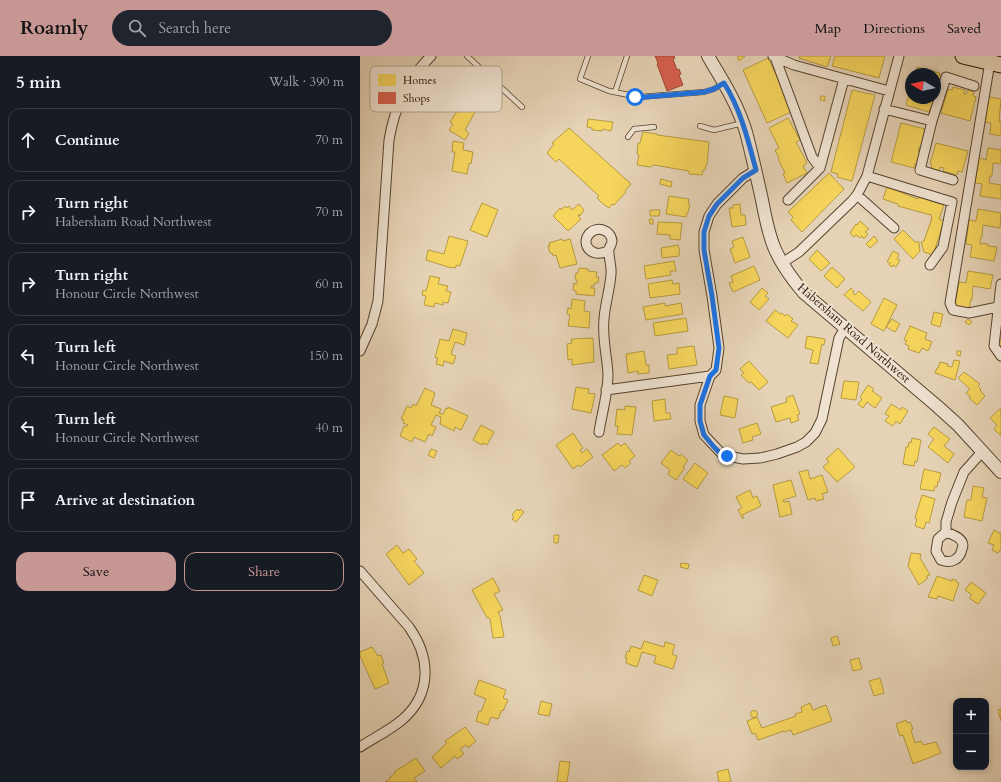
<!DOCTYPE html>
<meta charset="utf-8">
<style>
body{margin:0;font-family:Cardo,serif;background:#20242c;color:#f1f3f6}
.controls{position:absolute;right:12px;bottom:12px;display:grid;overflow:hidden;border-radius:8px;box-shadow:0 2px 6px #0003}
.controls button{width:36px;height:36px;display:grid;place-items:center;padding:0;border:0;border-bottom:1px solid #363941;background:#171b24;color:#f1f3f6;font:20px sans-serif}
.compass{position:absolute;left:545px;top:12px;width:36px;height:36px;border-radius:50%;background:#171b24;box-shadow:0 2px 6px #0003;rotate:279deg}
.stop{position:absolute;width:12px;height:12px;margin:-9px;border:3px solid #1a73e8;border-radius:50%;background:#fff}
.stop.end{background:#1a73e8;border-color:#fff;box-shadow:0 1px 4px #0008}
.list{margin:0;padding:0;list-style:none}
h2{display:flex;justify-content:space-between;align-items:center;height:52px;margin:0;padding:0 16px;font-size:17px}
h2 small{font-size:13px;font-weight:400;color:#9ea1a6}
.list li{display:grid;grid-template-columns:26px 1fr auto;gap:12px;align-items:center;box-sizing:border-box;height:64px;margin:0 8px 8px;padding:0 8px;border:1px solid #363941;border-radius:12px}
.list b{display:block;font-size:15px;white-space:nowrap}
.list p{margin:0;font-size:13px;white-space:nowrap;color:#9ea1a6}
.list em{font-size:13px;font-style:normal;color:#9ea1a6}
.actions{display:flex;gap:8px;padding:12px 16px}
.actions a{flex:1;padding:9px 0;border:1px solid #c59692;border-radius:12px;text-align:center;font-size:14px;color:#c59692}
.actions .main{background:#c59692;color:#111}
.icon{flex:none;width:22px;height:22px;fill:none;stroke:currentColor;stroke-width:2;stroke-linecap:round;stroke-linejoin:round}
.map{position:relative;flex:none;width:641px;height:726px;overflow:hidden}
header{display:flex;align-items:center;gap:24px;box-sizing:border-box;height:56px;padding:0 20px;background:#c59692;color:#111}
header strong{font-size:19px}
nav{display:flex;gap:22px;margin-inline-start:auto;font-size:14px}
.search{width:280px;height:36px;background:#20242c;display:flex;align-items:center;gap:10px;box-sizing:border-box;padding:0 14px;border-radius:22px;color:#9ea1a6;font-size:15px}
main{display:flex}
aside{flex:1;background:#171b24}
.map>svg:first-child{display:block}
.homes{fill:#f6d55c;stroke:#b79b41}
.shops{fill:#d6604d;stroke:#a14936}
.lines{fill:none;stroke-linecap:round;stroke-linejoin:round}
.service-casing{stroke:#55432e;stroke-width:6}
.minor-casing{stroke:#55432e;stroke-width:11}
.tertiary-casing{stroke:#55432e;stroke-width:14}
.primary-casing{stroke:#251301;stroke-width:17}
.service{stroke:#efe2d0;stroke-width:4.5}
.minor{stroke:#efe2d0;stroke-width:9}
.tertiary{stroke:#efe2d0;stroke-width:12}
.primary{stroke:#e6d3b6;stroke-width:15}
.route{stroke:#1a73e8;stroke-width:5}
.labels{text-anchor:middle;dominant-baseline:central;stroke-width:4;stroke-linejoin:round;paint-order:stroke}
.street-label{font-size:12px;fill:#251301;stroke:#efe2d0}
.key{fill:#efe2d0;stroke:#b2a492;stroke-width:1}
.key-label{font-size:11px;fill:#251301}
</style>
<header>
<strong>Roamly</strong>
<div class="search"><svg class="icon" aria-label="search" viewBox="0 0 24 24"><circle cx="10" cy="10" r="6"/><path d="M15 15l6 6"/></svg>Search here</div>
<nav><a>Map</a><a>Directions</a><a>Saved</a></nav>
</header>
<main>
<aside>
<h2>5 min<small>Walk · 390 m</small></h2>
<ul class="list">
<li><svg class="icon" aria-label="ahead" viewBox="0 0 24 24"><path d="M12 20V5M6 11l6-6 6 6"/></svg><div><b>Continue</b></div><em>70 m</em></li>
<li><svg class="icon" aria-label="right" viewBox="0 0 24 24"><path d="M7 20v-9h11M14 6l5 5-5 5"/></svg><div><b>Turn right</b><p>Habersham Road Northwest</p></div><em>70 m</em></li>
<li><svg class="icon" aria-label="right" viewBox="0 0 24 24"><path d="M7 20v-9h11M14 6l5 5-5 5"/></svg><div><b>Turn right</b><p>Honour Circle Northwest</p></div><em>60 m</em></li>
<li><svg class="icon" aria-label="left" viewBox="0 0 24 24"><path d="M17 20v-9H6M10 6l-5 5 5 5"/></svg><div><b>Turn left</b><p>Honour Circle Northwest</p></div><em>150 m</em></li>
<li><svg class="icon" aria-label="left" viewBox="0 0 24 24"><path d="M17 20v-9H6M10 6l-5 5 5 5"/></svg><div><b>Turn left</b><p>Honour Circle Northwest</p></div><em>40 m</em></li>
<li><svg class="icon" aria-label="arrive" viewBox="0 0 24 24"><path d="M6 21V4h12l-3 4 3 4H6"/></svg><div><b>Arrive at destination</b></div></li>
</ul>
<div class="actions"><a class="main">Save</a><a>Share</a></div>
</aside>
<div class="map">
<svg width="641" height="726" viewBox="0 0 641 726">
<rect width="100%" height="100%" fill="#e6d3b6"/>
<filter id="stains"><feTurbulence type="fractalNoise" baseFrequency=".005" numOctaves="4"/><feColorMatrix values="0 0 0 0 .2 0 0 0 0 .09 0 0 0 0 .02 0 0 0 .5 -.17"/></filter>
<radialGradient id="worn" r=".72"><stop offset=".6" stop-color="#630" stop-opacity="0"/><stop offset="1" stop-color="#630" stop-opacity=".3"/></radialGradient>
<path class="homes" d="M 378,0 L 385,0 L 381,4 L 378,4 Z
M 440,0 L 471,0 L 467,11 L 439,2 Z
M 475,0 L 525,0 L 519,22 L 472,10 Z
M 408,2 L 424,35 L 423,35 L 426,42 L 425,43 L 431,56 L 407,67 L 383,14 Z
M 557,11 L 580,17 L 579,19 L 582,20 L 579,33 L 576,32 L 575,35 L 575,18 L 555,18 Z
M 551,31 L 551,42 L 575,42 L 575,39 L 577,40 L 573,54 L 570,53 L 569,56 L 546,49 Z
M 593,31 L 605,34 L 604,38 L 606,38 L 608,34 L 614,36 L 613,40 L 616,41 L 610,65 L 581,57 L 588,33 L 592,34 Z
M 492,34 L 515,39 L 492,125 L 477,121 L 478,118 L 471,116 Z
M 461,40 L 465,40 L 465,45 L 460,44 Z
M 629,41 L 641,43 L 639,66 L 641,66 L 641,80 L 630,78 L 631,67 L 625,66 Z
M 102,52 L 108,56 L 110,53 L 115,56 L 105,74 L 109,77 L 105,84 L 89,74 L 93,68 L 90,66 L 97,55 L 99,56 Z
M 428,62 L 440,84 L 436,86 L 447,107 L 443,110 L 447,117 L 427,127 L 423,118 L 425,117 L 418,103 L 419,102 L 415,94 L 419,92 L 409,72 Z
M 228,63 L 253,66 L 251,75 L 243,73 L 242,75 L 232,74 L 232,72 L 227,71 Z
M 541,67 L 565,73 L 564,75 L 567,76 L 563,90 L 560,90 L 558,96 L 562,97 L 558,109 L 555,108 L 554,112 L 531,106 Z
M 209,72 L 271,128 L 265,135 L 266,136 L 254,149 L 252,148 L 249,152 L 243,148 L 237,142 L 239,140 L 199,103 L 196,106 L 187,97 L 194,88 L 192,87 Z
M 283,76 L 297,78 L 297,79 L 349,86 L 347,109 L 346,109 L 345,114 L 343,114 L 342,119 L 329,118 L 329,115 L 294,109 L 290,111 L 277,109 L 279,99 L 277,98 L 278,87 L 280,87 Z
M 93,85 L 104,87 L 103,94 L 113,96 L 111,108 L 109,107 L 107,118 L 92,115 L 95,96 L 92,96 Z
M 576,87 L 608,95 L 602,116 L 598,115 L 597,119 L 583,115 L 584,112 L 580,111 L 579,115 L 571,113 L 572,109 L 570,108 Z
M 628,92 L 641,94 L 641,108 L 633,107 L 632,120 L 630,120 L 629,127 L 641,129 L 641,143 L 620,140 L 622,128 L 615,127 L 619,102 L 626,104 Z
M 469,117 L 484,133 L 442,176 L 431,164 L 433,161 L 428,156 Z
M 301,123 L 312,126 L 311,131 L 300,128 Z
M 527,131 L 558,143 L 559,141 L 584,149 L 579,163 L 584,165 L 573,199 L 564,196 L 561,186 L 564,185 L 572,162 L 571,159 L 538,150 L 538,148 L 523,143 Z
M 309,140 L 329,143 L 328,148 L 330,148 L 328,157 L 327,157 L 326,161 L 306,158 Z
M 122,147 L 138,154 L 127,181 L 110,174 Z
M 219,148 L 224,154 L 220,160 L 219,158 L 218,160 L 221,163 L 208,175 L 193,160 L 200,152 L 201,154 L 205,150 L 207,152 L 209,150 L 212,154 Z
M 380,148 L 381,159 L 385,159 L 386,169 L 372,171 L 369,152 L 373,152 L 373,149 Z
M 618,153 L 641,157 L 640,172 L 623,169 L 622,181 L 621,181 L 620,188 L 621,189 L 622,187 L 628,188 L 628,190 L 637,191 L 634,205 L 610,201 L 612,189 L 606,188 L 609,164 L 616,165 Z
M 290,154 L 300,154 L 299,160 L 290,160 Z
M 289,163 L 293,163 L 293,168 L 290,168 Z
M 500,165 L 509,173 L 505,176 L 508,178 L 504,183 L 502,180 L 500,182 L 496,179 L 494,181 L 490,177 L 496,168 L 497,169 Z
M 298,166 L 322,167 L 320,184 L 310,183 L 310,179 L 297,178 Z
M 543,174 L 555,186 L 559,186 L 560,195 L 553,203 L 534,183 Z
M 89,180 L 108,185 L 100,210 L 96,209 L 96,212 L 88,211 L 66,204 L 68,194 L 84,198 Z
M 514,180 L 518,185 L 510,192 L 506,188 Z
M 383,181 L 390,201 L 375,207 L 370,193 L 374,191 L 372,185 Z
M 202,183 L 203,185 L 210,183 L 217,208 L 200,212 L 196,199 L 193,200 L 192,197 L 190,197 L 188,190 L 190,190 L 189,187 Z
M 318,189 L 320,196 L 319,196 L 319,200 L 302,202 L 301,192 Z
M 457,194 L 470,207 L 461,215 L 449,203 Z
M 533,195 L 539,198 L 537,203 L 540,204 L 536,211 L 533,209 L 532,211 L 529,209 L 530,207 L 527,206 Z
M 314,205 L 316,215 L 310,215 L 311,219 L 286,223 L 284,210 Z
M 394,210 L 400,224 L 373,236 L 369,227 L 373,226 L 371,220 Z
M 472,211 L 485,223 L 477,232 L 464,220 Z
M 219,212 L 228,213 L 228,215 L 237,216 L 236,221 L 239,221 L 238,227 L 234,227 L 234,230 L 231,230 L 231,232 L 235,232 L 234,240 L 216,238 L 216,235 L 213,234 L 214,227 L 217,228 L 217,224 L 215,223 L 216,217 L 218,217 Z
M 608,215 L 633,219 L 630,233 L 613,230 L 612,244 L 611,243 L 609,253 L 595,250 L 599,226 L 606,227 Z
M 70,220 L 80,222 L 78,228 L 88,230 L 86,235 L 91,236 L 88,247 L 83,246 L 83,249 L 75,247 L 74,251 L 64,249 L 66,240 L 62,239 L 63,234 L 66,235 Z
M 312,224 L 313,228 L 319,227 L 320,238 L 290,242 L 288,228 Z
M 402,232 L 408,237 L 405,240 L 409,243 L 399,254 L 390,246 Z
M 491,232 L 494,236 L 493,237 L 495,239 L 499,235 L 511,246 L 503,255 L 484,239 Z
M 524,242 L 537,249 L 524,275 L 511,268 Z
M 212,243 L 225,245 L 224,255 L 230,256 L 229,272 L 208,270 L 210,259 L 207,258 L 208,252 L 211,253 Z
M 305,247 L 305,250 L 321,247 L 323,258 L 286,264 L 283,251 Z
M 415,254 L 420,258 L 422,257 L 425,260 L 427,258 L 433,263 L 431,265 L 438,269 L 428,282 L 406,265 Z
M 574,256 L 583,258 L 580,271 L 571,268 Z
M 326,262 L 328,275 L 295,280 L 293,267 Z
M 532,263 L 540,268 L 535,276 L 526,271 Z
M 608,263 L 612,266 L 609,269 L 605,266 Z
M 550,270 L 567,277 L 565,283 L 572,286 L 568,295 L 562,292 L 559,297 L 548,293 L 549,290 L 545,288 L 547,285 L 544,284 Z
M 93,273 L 107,277 L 104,289 L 95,286 L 91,298 L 96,300 L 93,308 L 84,305 L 83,310 L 76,308 L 78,302 L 75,302 L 80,283 L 89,285 Z
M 447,280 L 465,283 L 464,289 L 462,288 L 458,308 L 450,307 L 453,294 L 445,292 Z
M 641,280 L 641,292 L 637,291 Z
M 233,282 L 234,306 L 212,309 L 212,303 L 208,304 L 207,288 L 212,287 L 211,283 Z
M 334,290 L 337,309 L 309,313 L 307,299 L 317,298 L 317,292 Z
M 284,295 L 286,309 L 289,309 L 289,317 L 278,318 L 278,315 L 268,317 L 266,298 Z
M 597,295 L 601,295 L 600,300 L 597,299 Z
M 594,304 L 600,305 L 595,324 L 575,317 L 577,312 L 578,312 L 580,306 L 588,308 L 587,310 L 592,311 Z
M 389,305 L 408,326 L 399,334 L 391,326 L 389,327 L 381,319 L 384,317 L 380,313 Z
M 604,316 L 620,328 L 618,330 L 621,333 L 620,334 L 625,340 L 617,349 L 609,342 L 610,340 L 606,337 L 610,333 L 598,322 Z
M 484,325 L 499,326 L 496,344 L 481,342 Z
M 508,329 L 514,333 L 512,335 L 522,342 L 515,352 L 507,346 L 503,352 L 498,348 L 502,343 L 500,341 Z
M 216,331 L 229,333 L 228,337 L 235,338 L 231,357 L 212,353 Z
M 65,332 L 75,337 L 71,349 L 81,353 L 79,357 L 83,358 L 86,352 L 88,353 L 88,351 L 108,360 L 101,374 L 95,371 L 94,375 L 80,368 L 81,364 L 80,363 L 81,361 L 76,359 L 71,369 L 76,371 L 72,380 L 69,378 L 65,386 L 54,381 L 52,386 L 40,380 L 44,370 L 46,371 L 48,369 L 43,367 L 44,364 L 41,363 L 47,350 L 51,352 L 53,348 L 56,350 Z
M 433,339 L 440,358 L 437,359 L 439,364 L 431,367 L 430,362 L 416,366 L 411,351 L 427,346 L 426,342 Z
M 364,340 L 378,343 L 375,362 L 360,359 Z
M 305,343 L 306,357 L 310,357 L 311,363 L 294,365 L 292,345 Z
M 531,348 L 541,354 L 542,351 L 548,355 L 540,368 L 536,365 L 533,370 L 525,365 L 529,360 L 525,358 Z
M 265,350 L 276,351 L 272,379 L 257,378 L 258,370 L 255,370 L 257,353 L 265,354 Z
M 641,352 L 641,380 L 634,373 L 637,369 L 630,362 Z
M 397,367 L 401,378 L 392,381 L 393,384 L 383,387 L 379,373 Z
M 121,369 L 134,376 L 127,389 L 123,387 L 122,389 L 113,384 Z
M 574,371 L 590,383 L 584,390 L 594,398 L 588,407 L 568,391 L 574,383 L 568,378 Z
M 213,377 L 223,392 L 220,394 L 222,397 L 227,393 L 233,401 L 220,411 L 218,409 L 213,413 L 196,389 Z
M 552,382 L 561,384 L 557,406 L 555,405 L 554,410 L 543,408 L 546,391 L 548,391 L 549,386 L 551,387 Z
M 258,387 L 261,390 L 265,387 L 275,400 L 269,405 L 271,407 L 265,412 L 262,409 L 254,415 L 242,399 Z
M 478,392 L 495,411 L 477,426 L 463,411 L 469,406 L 466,403 Z
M 71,393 L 77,395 L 74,402 L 68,399 Z
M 311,394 L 319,400 L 321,398 L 328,404 L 323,411 L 325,412 L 316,424 L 308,418 L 310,414 L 301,407 Z
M 335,407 L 348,417 L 337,433 L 323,423 Z
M 564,413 L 581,417 L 579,426 L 578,425 L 577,431 L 575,430 L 574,435 L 560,433 Z
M 448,414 L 450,423 L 462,419 L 468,436 L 462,438 L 464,443 L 456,445 L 455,442 L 448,444 L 439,416 Z
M 431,424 L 436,440 L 423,444 L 424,446 L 429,445 L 432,458 L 420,461 L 413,429 Z
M 613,430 L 624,432 L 622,441 L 627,442 L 622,465 L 604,461 L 607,444 L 611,444 Z
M 390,434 L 393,442 L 397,440 L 401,450 L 382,459 L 384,462 L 382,462 L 378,454 L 382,452 L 376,441 Z
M 562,439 L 575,443 L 569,467 L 566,466 L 564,473 L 555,470 L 557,463 L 555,462 Z
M 157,453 L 159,455 L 160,453 L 164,456 L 156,466 L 152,463 L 154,461 L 152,459 Z
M 634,474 L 641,478 L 641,493 L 638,497 L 632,494 L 634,489 L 628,487 Z
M 194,479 L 199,479 L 198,487 L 194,487 Z
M 37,489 L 43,497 L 49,493 L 57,503 L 54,505 L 64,517 L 49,529 L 26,498 Z
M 551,497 L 561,498 L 560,502 L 570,519 L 567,520 L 567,523 L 559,529 L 548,510 Z
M 321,507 L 329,508 L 328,513 L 320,511 Z
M 284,519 L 298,524 L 292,540 L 278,534 Z
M 577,520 L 592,525 L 592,523 L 596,524 L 596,526 L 599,527 L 593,545 L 578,540 L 577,543 L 568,541 Z
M 133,522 L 140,535 L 134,538 L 143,554 L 138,556 L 140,560 L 144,581 L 133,582 L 130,563 L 128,561 L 127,562 L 112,534 Z
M 611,526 L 626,537 L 618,548 L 609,542 L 612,539 L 605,534 Z
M 477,580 L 480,588 L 473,590 L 471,582 Z
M 284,585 L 304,591 L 305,586 L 315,589 L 312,598 L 317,600 L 313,613 L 294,607 L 296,600 L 282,596 L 277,611 L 266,607 L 267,602 L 265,602 L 267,595 L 269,596 L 271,590 L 281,593 Z
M 12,591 L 18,600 L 21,599 L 24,607 L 22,608 L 29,627 L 15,633 L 0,600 L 0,596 Z
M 499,602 L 502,613 L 493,615 L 490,604 Z
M 520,622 L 524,637 L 514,640 L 509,625 Z
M 119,624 L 146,634 L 143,642 L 148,644 L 143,655 L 142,654 L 138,663 L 131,661 L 128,669 L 116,665 L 119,655 L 121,656 L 126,643 L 114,638 Z
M 181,645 L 192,648 L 189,660 L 178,658 Z
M 450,647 L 453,654 L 466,649 L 472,665 L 433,679 L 431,674 L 424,676 L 424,675 L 398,684 L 395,677 L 392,678 L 387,665 L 397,661 L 402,672 L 436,660 L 435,658 L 442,656 L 441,651 Z
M 641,653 L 641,665 L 638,654 Z
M390.5 658a3.5 3.5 0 1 1 7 0a3.5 3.5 0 1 1-7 0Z
M 546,664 L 547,667 L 550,666 L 553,673 L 551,674 L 555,687 L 561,685 L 563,689 L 576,686 L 581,697 L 553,708 L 543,679 L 540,680 L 536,668 Z
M 105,671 L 116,685 L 108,692 L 106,689 L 100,693 L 104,698 L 97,703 L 95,700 L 81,712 L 72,701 L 87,687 L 85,685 Z
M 56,702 L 65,715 L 54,722 L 57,726 L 25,726 L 31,722 L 30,721 L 35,717 L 34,716 Z
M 200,705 L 210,706 L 207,726 L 197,726 Z
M 368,713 L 371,726 L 359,726 L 357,716 Z"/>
<path class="shops" d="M 295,0 L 314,0 L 315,2 L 313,3 L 317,14 L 319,13 L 321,18 L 319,19 L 323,29 L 307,35 L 297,8 L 298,7 Z"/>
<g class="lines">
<g class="service-casing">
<path id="service" d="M 107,0 L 162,51
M 228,0 L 220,23 L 249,35 L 279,41 L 344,36 L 354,33 L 363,28
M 255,36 L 267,0
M 340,70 L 354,74 L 383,67
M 268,81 L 274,73 L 294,71"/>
</g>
<g class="minor-casing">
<path id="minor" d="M 413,0 L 434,9 L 529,35
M 415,1 L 452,101 L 460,112
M 630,6 L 590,247 L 593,254 L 609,257 L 638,251
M 524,53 L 572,65 L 560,114 L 593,124
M 572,65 L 586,21 L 614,30
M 396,114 L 383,122 L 357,148 L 349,160 L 344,176 L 344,194 L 352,240 L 359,292 L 356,314 L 350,320 L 340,349 L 340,365 L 344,379 L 363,399 L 383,403 L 400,402 L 417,398 L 437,391 L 446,386 L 455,377 L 462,363 L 479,282 L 485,272
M 507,120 L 592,146 L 583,191 L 570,209
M 497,139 L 534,172
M 428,144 L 460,112 L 484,23
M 422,207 L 439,196 L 492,145 L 497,139 L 507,120 L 539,0
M 641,228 L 634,290 L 641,300
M 0,295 L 12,268 L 18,245 L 29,84 C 35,50 46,25 71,0
M 246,334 L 350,320
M 239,376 C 242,357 248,337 248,318 C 247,300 242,281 244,263 C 245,248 250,233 251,218 C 252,210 248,201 249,193 C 250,190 252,188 252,185 C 251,174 237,169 229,178 C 220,189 233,204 249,194
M 586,476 C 591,478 600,481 602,486 C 603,488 603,491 602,493 C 600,504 590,508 581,504 L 576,495 L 578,483 L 586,476 L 586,466 L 592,446 L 604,416 L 622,396
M 0,515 L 49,571 C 71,602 72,638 42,664 C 30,674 14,682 0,691"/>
</g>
<g class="tertiary-casing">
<path id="tertiary" d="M 348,0 C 363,25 378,49 386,76 C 392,99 397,121 402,144 C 405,160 408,176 414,191 C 421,208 432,223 444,237 L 577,350 L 598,369 L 641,416"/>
</g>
<g class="primary-casing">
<path id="primary" d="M 603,0 L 641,9"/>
</g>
<use href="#service" class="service"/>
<use href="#minor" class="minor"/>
<use href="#tertiary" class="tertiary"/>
<use href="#primary" class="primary"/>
</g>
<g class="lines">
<path class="route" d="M 275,41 L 285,41 L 344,36 L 354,33 L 364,27 C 381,54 388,84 396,114 L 383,122 L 357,148 L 349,160 L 344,176 L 344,194 L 352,240 L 359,292 L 356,314 L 350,320 L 340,349 L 340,365 L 344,379 L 354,391 L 363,400 L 367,400"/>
</g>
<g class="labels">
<g class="street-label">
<text transform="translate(494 277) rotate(41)">Habersham Road Northwest</text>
</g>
</g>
<rect x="10" y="10" width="132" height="46" rx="6" class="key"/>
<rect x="18" y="18" width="18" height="12" fill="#f6d55c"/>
<rect x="18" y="36" width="18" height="12" fill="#d6604d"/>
<g class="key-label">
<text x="43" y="28">Homes</text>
<text x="43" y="46">Shops</text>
</g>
<rect width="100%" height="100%" filter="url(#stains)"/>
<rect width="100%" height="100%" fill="url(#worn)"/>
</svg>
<div class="controls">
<button>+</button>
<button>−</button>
</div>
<svg class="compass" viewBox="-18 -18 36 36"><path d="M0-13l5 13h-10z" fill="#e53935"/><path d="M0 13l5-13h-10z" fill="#9ea1a6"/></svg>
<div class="stop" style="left:275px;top:41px"></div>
<div class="stop end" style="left:367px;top:400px"></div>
</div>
</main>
